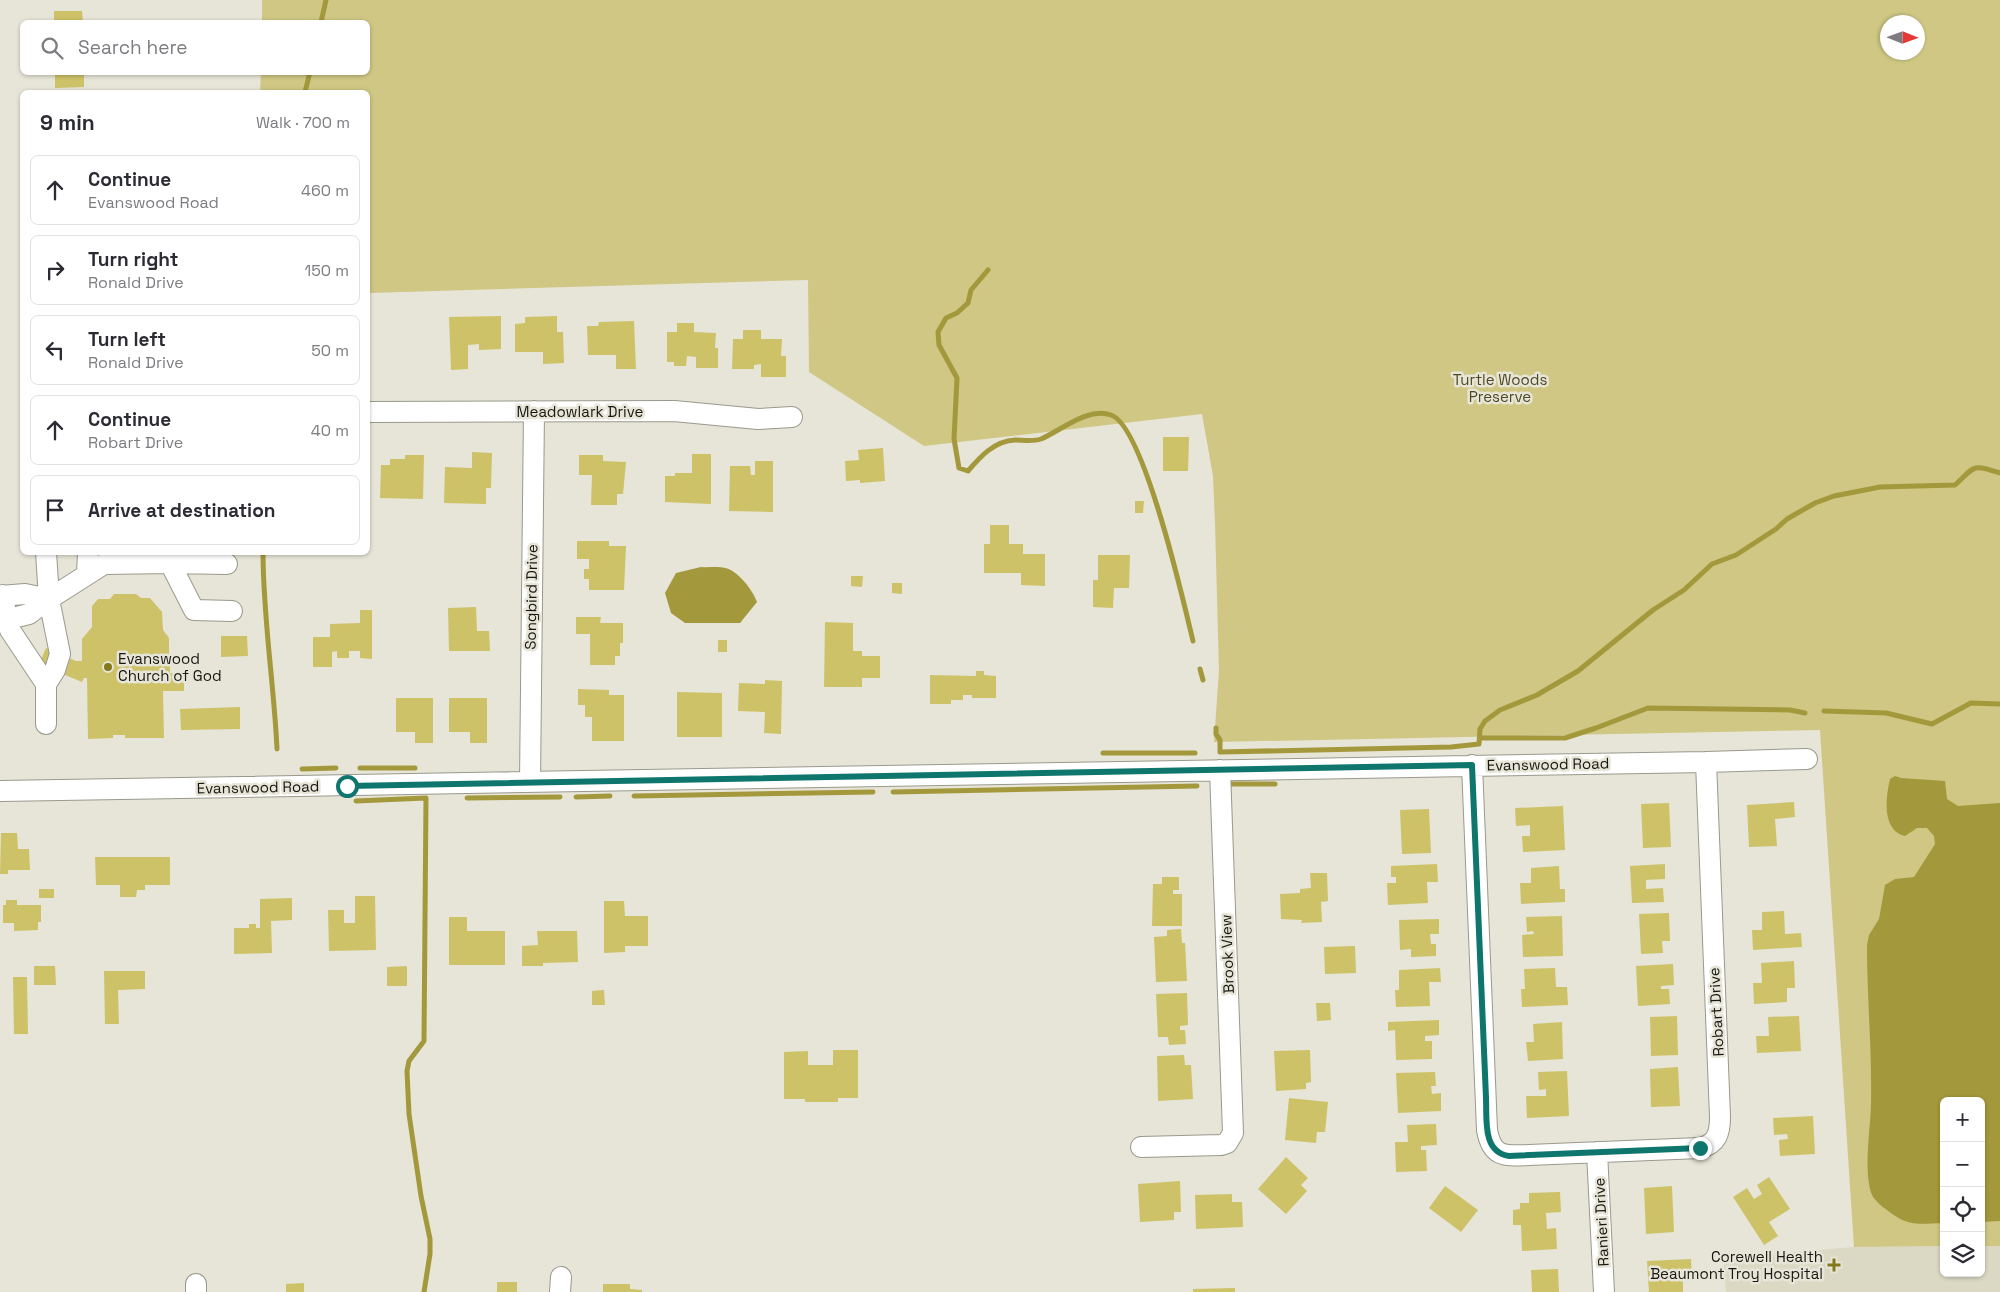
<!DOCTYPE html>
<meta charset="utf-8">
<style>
body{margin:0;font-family:"Space Grotesk",sans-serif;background:#f2f2f3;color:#2b2b33}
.controls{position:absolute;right:15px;bottom:15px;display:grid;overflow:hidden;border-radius:8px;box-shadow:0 1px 4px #0004}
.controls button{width:45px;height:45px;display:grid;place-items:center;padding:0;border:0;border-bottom:1px solid #e1e1e2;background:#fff;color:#2b2b33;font:25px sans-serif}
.compass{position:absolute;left:1880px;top:15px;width:45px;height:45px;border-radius:50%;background:#fff;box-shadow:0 1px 4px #0004;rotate:91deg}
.stop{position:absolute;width:15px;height:15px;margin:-11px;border:4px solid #0f766e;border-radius:50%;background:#fff}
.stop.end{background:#0f766e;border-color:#fff;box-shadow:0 1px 5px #0008}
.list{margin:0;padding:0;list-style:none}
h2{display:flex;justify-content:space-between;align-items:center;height:65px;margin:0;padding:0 20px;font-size:21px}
h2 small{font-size:16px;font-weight:400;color:#7c7c81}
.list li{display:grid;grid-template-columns:32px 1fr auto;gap:15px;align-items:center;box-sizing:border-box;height:70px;margin:0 10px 10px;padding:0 10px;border:1px solid #e1e1e2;border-radius:8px}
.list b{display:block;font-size:19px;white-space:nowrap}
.list p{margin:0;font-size:16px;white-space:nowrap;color:#7c7c81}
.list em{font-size:16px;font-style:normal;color:#7c7c81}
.icon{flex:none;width:28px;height:28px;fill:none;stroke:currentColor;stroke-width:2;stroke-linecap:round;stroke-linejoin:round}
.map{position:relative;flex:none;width:2000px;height:1292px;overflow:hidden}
.search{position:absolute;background:#fff;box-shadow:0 1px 4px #0004;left:20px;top:20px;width:350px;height:55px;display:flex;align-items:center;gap:12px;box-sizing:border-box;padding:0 18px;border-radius:8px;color:#7c7c81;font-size:19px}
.panel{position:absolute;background:#fff;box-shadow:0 1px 4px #0004;left:20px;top:90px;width:350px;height:465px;border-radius:8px}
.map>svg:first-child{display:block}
.built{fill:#dbd9c4}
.green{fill:#cfc783;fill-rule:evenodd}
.water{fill:#a4983c}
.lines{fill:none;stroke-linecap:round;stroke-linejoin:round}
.stream{stroke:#a4983c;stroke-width:5}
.building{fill:#cec268}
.minor-casing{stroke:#9a998d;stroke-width:22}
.minor{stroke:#fff;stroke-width:20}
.route{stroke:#0f766e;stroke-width:6}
.poi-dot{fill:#83781c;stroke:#e6e5d7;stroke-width:2}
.labels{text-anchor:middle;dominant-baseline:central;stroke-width:5;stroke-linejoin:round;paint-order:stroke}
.park-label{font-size:15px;fill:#4e4922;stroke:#e6e5d7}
.street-label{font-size:15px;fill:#181712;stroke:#e6e5d7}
.poi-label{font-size:15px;fill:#181712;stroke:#e6e5d7;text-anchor:start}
</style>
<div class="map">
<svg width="2000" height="1292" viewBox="0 0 2000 1292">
<rect width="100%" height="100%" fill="#e6e5d7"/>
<path class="built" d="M 2000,1245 L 2000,1292 L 1726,1292 L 1723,1258 L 1854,1247 L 1944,1246 L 1944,1273 L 1981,1273 L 1981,1246 Z"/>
<path class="green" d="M 262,0 L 2000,0 L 2000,1246 L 1981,1246 L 1981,1101 L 1944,1101 L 1944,1246 L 1854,1247 L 1820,730 L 1214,742 L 1219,671 L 1215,523 L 1213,476 L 1202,414 L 924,446 L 809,372 L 808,280 L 368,293 L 368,92 L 260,92 L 261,73 L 368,72 L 368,22 L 262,22 ZM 1888,22 L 1918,22 L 1918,52 L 1888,52 Z"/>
<path class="water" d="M 701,567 C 708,568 717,566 725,568 C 737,570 753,590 757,602 L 740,623 L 685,623 L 671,613 L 665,593 L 676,573 Z
M 1895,776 L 1901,778 L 1945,781 L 1947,799 L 1958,806 L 2000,803 L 2000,1221 L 1981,1222 L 1981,1101 L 1944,1101 L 1944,1223 C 1918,1224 1908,1227 1887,1210 C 1881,1206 1877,1202 1873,1197 C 1862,1175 1871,1127 1871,1102 C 1872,1050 1867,998 1867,945 L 1869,935 L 1879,919 L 1885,885 L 1895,879 L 1914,877 L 1935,844 L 1934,836 L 1927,828 L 1917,828 L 1905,836 C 1881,830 1886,796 1890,779 Z"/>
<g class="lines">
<path class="stream" d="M 321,22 L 326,0
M 305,92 L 310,72
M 988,270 L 971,290 L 968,303 L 957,313 L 946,318 L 938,332 L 939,345 L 957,378 L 954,439 L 959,468 L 968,471 C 980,457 994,441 1015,440 C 1023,440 1032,442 1041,439 C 1062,430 1087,407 1111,415 C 1144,426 1184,604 1193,641
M 263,552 C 263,618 274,684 277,749
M 1200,669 L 1203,680
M 1824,711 L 1886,713 L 1932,724 L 1971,703 L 2000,704
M 1216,728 L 1216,734 L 1220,740 L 1220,752 L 1451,747 L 1479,744 L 1480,729 L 1485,721 L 1500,710 L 1537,695 L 1578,671 L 1653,610 L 1684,590 L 1712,564 L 1736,555 L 1776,529 L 1787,519 L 1815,503 L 1834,496 L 1880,487 L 1955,485 C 1975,467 1971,463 2000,473
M 1480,738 L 1565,738 L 1596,728 L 1648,708 L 1790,710 L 1805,713
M 1103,753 L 1195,753
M 360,768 L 415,768
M 302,769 L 336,768
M 1231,784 L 1275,784
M 893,792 L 1197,786
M 634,796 L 873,792
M 576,797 L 610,796
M 467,798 L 560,797
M 356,801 L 426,798 L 424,1041 L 409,1061 L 407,1071 L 409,1114 L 421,1196 L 430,1239 L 430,1254 L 424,1292"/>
</g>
<path class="building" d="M 54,11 L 82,11 L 83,22 L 54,22 Z
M 55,72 L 84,72 L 84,87 L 55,88 Z
M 501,316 L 501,349 L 479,350 L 479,344 L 468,345 L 468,369 L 451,370 L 449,317 Z
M 557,316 L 557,332 L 563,332 L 564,363 L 543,364 L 543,352 L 515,352 L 515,324 L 525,323 L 525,317 Z
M 634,321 L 636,369 L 616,369 L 616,355 L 588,355 L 587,326 L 598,326 L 599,322 Z
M 677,323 L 694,323 L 694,332 L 716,333 L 715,348 L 718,348 L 718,368 L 696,368 L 696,357 L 687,356 L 686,366 L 674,366 L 674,362 L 667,362 L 667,332 L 677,332 Z
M 743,330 L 761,330 L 761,339 L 782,339 L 781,356 L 786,356 L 786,377 L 761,377 L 761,364 L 754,365 L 754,369 L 732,369 L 733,339 L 743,339 Z
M 1163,437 L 1189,437 L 1188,471 L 1163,471 Z
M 883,448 L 885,481 L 860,483 L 860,480 L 846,481 L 845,461 L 859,460 L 858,450 Z
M 472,452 L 492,453 L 491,488 L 486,488 L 486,504 L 444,503 L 445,467 L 472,468 Z
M 692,454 L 711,454 L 711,504 L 665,502 L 665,476 L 675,476 L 675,473 L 692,473 Z
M 405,455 L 424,455 L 423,499 L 380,498 L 381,465 L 390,465 L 390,459 L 405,459 Z
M 579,455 L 603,455 L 603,461 L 626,462 L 623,494 L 617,494 L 617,505 L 591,505 L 592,475 L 579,475 Z
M 755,461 L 773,461 L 773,512 L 729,511 L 730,466 L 750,466 L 751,475 L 755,475 Z
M 1135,501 L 1144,501 L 1143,513 L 1135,513 Z
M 990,525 L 1009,525 L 1009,544 L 1023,544 L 1023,554 L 1045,554 L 1045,586 L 1021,585 L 1021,573 L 984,573 L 984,544 L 990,544 Z
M 577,541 L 609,541 L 609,546 L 626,546 L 624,590 L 589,590 L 589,579 L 584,579 L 584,569 L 589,569 L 589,559 L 577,559 Z
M 1098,555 L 1130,555 L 1129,588 L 1114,588 L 1113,608 L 1093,607 L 1093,580 L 1098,580 Z
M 851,576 L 863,576 L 862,587 L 851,586 Z
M 892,583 L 902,583 L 902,594 L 892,593 Z
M 114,594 L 136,594 L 141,598 L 150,598 L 162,612 L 163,630 L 169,638 L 169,655 L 173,654 L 173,661 L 170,661 L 170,673 L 184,673 L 184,691 L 163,691 L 164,738 L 125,738 L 125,735 L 113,735 L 113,738 L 88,739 L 87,678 L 84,678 L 82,682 L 39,664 L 46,648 L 76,661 L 82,661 L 82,639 L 92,627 L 92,606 L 98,599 L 110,599 Z
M 476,607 L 477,631 L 489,631 L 490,651 L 449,651 L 448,608 Z
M 360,610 L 372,610 L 372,659 L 360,658 L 360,651 L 349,651 L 349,658 L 337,658 L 337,651 L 332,652 L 332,667 L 313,667 L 313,637 L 330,637 L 330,624 L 360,623 Z
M 576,617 L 601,617 L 600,623 L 623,623 L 623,643 L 620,643 L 620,656 L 615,656 L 615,665 L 590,665 L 590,634 L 576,634 Z
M 825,622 L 853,623 L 853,651 L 862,651 L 862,656 L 880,656 L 880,678 L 862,678 L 862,687 L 824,687 Z
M 221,636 L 247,636 L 248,656 L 221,657 Z
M 718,640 L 727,640 L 727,652 L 718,652 Z
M 976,671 L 984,671 L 984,675 L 996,676 L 996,698 L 972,698 L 972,695 L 963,695 L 963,700 L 951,700 L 951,704 L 930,704 L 930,675 L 976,676 Z
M 765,680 L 782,681 L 781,734 L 764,733 L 765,712 L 738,711 L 739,683 L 765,684 Z
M 578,689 L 609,690 L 609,695 L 624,695 L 624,741 L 592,741 L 592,717 L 585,717 L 585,705 L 578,705 Z
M 677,692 L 722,693 L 722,737 L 677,737 Z
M 396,698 L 433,698 L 433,743 L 415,743 L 415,732 L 396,732 Z
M 449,698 L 487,698 L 487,743 L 470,743 L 470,732 L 449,732 Z
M 240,707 L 240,729 L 181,730 L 180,709 Z
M 1794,802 L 1795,817 L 1775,819 L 1777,846 L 1749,847 L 1747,805 Z
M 1669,803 L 1671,847 L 1643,848 L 1641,804 Z
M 1563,806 L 1565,850 L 1523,852 L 1522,836 L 1530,836 L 1530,825 L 1516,826 L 1515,808 Z
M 1429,809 L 1431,853 L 1402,854 L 1400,810 Z
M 1,833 L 17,833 L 18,849 L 29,849 L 30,870 L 8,870 L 8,874 L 0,874 Z
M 95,857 L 170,857 L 170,885 L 145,885 L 145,890 L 137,890 L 136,897 L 120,897 L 120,885 L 96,885 Z
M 1437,864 L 1438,882 L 1427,882 L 1428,903 L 1388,905 L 1387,883 L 1396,883 L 1396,877 L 1391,877 L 1391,866 Z
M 1665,864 L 1665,879 L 1646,880 L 1646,889 L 1663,888 L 1664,902 L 1632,903 L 1630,866 Z
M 1559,866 L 1560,889 L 1565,889 L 1565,902 L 1521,904 L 1520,883 L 1531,883 L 1531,868 Z
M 1310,873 L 1327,873 L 1328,901 L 1321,902 L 1322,922 L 1301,923 L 1302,920 L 1281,919 L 1280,894 L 1300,893 L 1300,889 L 1311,888 Z
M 1162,877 L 1179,877 L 1179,890 L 1173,890 L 1173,894 L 1182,894 L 1182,926 L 1152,926 L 1153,884 L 1162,884 Z
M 39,889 L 54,889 L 54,898 L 39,898 Z
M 355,896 L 375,896 L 376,950 L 329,951 L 328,910 L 344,910 L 344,923 L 355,923 Z
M 292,898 L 292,920 L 271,921 L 272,953 L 234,954 L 234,928 L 249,928 L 249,924 L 256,924 L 256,928 L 260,928 L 260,899 Z
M 6,900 L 17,900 L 17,905 L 41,905 L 41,922 L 38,922 L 38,930 L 14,931 L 14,923 L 3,923 L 3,905 L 6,905 Z
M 604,901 L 624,901 L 625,916 L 648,916 L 648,946 L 625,946 L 625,952 L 604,953 Z
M 1784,911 L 1785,934 L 1801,933 L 1802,947 L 1753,950 L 1752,930 L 1762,930 L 1762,912 Z
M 1669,913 L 1670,941 L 1662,941 L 1663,953 L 1641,954 L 1639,914 Z
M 1562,916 L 1563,956 L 1523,957 L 1522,935 L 1534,934 L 1533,931 L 1527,932 L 1526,917 Z
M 449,917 L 467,917 L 467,931 L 505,931 L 505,965 L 449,965 Z
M 1439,919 L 1439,934 L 1430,934 L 1431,944 L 1436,944 L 1436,956 L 1411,957 L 1411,949 L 1400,950 L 1399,920 Z
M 1181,929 L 1182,943 L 1185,943 L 1187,981 L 1156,982 L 1154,937 L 1167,936 L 1167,930 Z
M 537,931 L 577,931 L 578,962 L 543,963 L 543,966 L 522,966 L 522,946 L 538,945 Z
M 1355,946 L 1356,973 L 1325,974 L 1324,947 Z
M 1794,961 L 1795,988 L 1787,988 L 1787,1002 L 1754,1004 L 1753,983 L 1762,983 L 1761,963 Z
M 1673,964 L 1674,985 L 1661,986 L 1661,989 L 1669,989 L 1670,1004 L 1638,1006 L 1636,966 Z
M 34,966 L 55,966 L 56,985 L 34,985 Z
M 407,966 L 407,986 L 387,986 L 387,967 Z
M 1440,968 L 1441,982 L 1429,982 L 1430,1006 L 1396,1007 L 1395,990 L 1399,990 L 1399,970 Z
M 1555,968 L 1556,987 L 1567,987 L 1568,1005 L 1522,1007 L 1521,989 L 1525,989 L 1524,969 Z
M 104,971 L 145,971 L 145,989 L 118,990 L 119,1024 L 105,1024 Z
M 13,977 L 27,977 L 28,1034 L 14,1034 Z
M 604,990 L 605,1005 L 592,1005 L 592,991 Z
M 1187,993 L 1188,1025 L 1180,1026 L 1180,1030 L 1185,1030 L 1186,1044 L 1169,1045 L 1168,1037 L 1158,1037 L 1156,994 Z
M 1316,1003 L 1330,1003 L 1331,1020 L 1317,1021 Z
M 1677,1016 L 1678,1055 L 1651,1056 L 1650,1017 Z
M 1799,1016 L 1801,1051 L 1757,1053 L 1756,1036 L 1769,1036 L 1768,1017 Z
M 1439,1020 L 1439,1035 L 1425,1036 L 1425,1041 L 1432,1041 L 1432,1059 L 1396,1060 L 1395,1030 L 1388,1031 L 1388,1022 Z
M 1562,1022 L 1563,1059 L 1528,1061 L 1526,1042 L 1534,1042 L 1533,1024 Z
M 833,1050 L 858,1050 L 858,1098 L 838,1098 L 838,1102 L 805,1102 L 805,1099 L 784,1099 L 784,1052 L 808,1051 L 808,1065 L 833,1065 Z
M 1310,1050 L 1311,1082 L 1306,1083 L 1306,1089 L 1276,1091 L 1274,1051 Z
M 1184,1055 L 1185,1065 L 1191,1065 L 1193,1099 L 1158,1101 L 1157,1056 Z
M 1678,1067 L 1680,1106 L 1651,1107 L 1650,1069 Z
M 1567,1071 L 1569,1116 L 1527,1118 L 1526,1096 L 1546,1096 L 1546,1089 L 1539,1090 L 1538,1072 Z
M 1435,1072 L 1436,1086 L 1431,1086 L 1432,1094 L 1441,1093 L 1441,1111 L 1398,1113 L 1396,1073 Z
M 1289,1098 L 1328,1102 L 1325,1132 L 1317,1132 L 1316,1143 L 1285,1140 Z
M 1813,1116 L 1815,1154 L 1780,1156 L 1779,1140 L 1788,1139 L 1787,1134 L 1774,1135 L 1773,1118 Z
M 1436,1124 L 1437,1145 L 1421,1146 L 1421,1150 L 1426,1150 L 1427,1171 L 1396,1172 L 1395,1142 L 1408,1142 L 1407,1125 Z
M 1286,1157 L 1308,1178 L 1301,1185 L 1307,1191 L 1286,1214 L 1258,1189 Z
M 1769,1177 L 1790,1209 L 1769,1222 L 1778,1236 L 1764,1245 L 1733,1197 L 1747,1188 L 1754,1199 L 1762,1194 L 1757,1185 Z
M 1180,1181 L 1181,1212 L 1174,1212 L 1174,1220 L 1140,1222 L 1138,1184 Z
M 1445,1186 L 1478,1210 L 1461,1232 L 1429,1208 Z
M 1672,1186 L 1674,1232 L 1646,1234 L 1644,1188 Z
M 1560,1192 L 1561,1212 L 1546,1213 L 1547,1229 L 1556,1228 L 1557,1249 L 1522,1251 L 1521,1225 L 1513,1225 L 1513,1210 L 1520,1209 L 1520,1203 L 1529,1203 L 1529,1193 Z
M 1232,1194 L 1232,1202 L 1242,1202 L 1243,1227 L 1196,1229 L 1195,1195 Z
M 1691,1259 L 1692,1278 L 1683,1278 L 1683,1292 L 1649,1292 L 1647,1261 Z
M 1558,1269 L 1559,1292 L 1532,1292 L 1531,1270 Z
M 497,1282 L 517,1282 L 517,1292 L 497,1292 Z
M 304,1283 L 304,1292 L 286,1292 L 286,1284 Z
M 603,1284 L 630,1284 L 630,1289 L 642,1290 L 642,1292 L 603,1292 Z
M 1235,1288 L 1235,1292 L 1193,1292 L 1193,1289 Z"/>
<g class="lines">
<g class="minor-casing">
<path id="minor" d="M 368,412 L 674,411 L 758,419 L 792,417
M 170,563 L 227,564
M 87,575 L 88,552
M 3,595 L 7,621 L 10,630 L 46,684 L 46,724
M 0,596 L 25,594 L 49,599
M 0,621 L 29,614 L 49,599 L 104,564 L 170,563 L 194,610 L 232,611
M 46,684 L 55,670 L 60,654 L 49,599 L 46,552
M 1472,765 L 1487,1130 C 1492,1158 1505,1156 1529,1155 L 1700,1148 C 1717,1144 1720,1133 1720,1117 L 1706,762
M 530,782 L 534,411
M 0,791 L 1706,762 L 1807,759
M 1141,1147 L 1221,1145 L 1227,1143 L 1233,1133 L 1220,770
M 1597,1152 L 1604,1292
M 196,1284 L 196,1292
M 560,1292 L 561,1277"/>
</g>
<use href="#minor" class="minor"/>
</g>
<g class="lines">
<path class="route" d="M 347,786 L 1472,765 L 1486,1098 C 1487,1119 1482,1152 1509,1156 L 1700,1148"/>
</g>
<g class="poi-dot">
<circle cx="108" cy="667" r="5"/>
<path d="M1831.5 1257.5h5v5h5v5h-5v5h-5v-5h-5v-5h5z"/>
</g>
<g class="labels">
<g class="park-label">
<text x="1500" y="379">Turtle Woods<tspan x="1500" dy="17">Preserve</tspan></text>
</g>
<g class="street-label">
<text x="580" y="411">Meadowlark Drive</text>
<text transform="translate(531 597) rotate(-89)">Songbird Drive</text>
<text transform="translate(1548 764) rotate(-1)">Evanswood Road</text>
<text transform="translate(258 787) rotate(-1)">Evanswood Road</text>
<text transform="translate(1227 954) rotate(-92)">Brook View</text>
<text transform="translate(1716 1012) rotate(-93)">Robart Drive</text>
<text transform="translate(1601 1222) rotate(-93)">Ranieri Drive</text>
</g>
<g class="poi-label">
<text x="118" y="658">Evanswood<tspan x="118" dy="17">Church of God</tspan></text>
<text x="1823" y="1256" text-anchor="end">Corewell Health<tspan x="1823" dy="17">Beaumont Troy Hospital</tspan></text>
</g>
</g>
</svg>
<div class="controls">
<button>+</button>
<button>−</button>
<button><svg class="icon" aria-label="locate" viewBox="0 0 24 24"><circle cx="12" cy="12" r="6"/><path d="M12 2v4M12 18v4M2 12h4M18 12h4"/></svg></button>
<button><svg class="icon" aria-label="layers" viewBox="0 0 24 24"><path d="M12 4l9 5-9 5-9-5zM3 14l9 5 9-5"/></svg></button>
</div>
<svg class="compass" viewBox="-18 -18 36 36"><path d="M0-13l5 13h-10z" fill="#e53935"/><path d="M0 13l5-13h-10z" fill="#7c7c81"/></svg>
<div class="stop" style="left:347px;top:786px"></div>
<div class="stop end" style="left:1700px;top:1148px"></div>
<div class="search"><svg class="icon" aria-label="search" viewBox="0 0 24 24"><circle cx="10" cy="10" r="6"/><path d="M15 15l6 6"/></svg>Search here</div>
<section class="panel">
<h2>9 min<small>Walk · 700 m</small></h2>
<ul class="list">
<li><svg class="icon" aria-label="ahead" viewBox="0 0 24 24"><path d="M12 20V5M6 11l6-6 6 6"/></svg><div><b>Continue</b><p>Evanswood Road</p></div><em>460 m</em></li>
<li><svg class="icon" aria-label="right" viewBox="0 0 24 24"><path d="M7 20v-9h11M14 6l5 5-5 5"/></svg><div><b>Turn right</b><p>Ronald Drive</p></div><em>150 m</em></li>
<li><svg class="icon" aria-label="left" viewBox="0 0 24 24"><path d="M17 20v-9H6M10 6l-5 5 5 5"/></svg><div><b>Turn left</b><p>Ronald Drive</p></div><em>50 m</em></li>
<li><svg class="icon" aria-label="ahead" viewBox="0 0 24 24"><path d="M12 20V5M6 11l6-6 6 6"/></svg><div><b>Continue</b><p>Robart Drive</p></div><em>40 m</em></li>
<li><svg class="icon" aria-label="arrive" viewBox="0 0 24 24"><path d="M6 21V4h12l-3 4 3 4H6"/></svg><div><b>Arrive at destination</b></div></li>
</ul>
</section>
</div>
